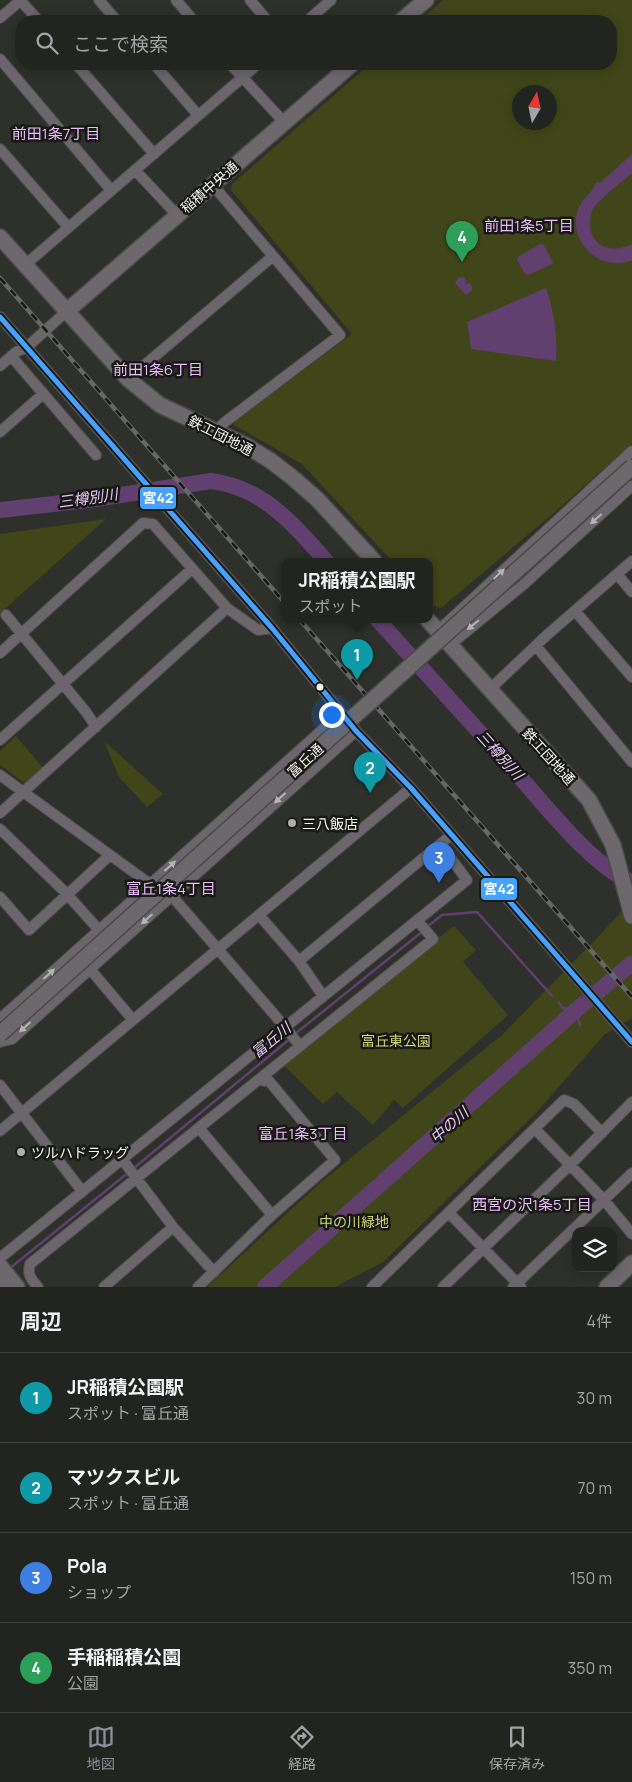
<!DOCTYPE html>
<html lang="ja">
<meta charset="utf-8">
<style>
body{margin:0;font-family:Manrope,"Noto Sans JP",sans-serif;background:#2a2c29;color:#f1f3f6}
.controls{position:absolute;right:15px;bottom:15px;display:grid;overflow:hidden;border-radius:10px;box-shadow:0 2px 12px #0003}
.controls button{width:45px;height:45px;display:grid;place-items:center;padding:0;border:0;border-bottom:1px solid #3f413e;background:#222420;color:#f1f3f6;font:25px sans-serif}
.compass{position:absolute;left:512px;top:85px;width:45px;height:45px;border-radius:50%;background:#222420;box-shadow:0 2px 12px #0003;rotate:9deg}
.you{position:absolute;left:331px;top:714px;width:18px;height:18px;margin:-12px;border:4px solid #fff;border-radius:50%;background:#1a73e8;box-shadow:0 0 0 8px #1a73e833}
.badge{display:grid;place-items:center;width:32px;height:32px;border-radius:50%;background:#8c9099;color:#fff;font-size:16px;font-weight:700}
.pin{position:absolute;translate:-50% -41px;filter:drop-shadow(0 1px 2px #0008)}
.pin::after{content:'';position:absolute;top:26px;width:18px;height:15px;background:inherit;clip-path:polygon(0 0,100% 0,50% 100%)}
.popup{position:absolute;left:281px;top:558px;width:152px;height:65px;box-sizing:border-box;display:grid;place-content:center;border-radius:10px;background:#222420;filter:drop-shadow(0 1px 4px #0005);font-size:16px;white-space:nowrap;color:#a2a4a5}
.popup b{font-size:19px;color:#f1f3f6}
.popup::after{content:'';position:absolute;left:50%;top:100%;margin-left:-10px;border:10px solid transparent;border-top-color:#222420}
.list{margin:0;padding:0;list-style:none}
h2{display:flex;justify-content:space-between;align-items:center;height:65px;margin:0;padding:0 20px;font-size:21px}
h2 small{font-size:16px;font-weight:400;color:#a2a4a5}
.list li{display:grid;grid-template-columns:32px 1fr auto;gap:15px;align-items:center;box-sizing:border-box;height:90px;padding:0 20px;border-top:1px solid #3f413e}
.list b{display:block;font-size:19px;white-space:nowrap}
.list p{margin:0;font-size:16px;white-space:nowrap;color:#a2a4a5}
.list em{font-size:16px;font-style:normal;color:#a2a4a5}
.icon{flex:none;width:28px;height:28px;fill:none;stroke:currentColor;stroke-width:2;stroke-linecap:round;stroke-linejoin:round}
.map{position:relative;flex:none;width:632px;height:1287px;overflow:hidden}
.search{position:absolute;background:#222420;box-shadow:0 2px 12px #0003;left:15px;right:15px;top:15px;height:55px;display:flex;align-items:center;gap:12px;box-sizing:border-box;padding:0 18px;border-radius:20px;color:#a2a4a5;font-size:19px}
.sheet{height:425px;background:#222420}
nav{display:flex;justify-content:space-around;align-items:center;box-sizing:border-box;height:70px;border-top:1px solid #3f413e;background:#222420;font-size:14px;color:#a2a4a5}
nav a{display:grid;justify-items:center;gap:2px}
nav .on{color:#8c9099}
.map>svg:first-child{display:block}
.green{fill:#404619;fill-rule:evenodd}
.water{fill:#613f6f}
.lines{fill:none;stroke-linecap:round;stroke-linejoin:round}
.stream{stroke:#613f6f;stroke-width:2.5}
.river{stroke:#613f6f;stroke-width:16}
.street-casing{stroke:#4a4b47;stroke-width:12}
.secondary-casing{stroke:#4a4b47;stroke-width:18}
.street{stroke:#6a666b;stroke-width:10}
.secondary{stroke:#6c686c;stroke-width:15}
.rail-casing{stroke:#686767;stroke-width:4.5}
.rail{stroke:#181815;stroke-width:2.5;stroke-dasharray:8;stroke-linecap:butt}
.secondary-bridge-casing{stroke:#4a4b47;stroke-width:18;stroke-linecap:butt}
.secondary-bridge{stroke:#6c686c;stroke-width:15}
.bus-1-casing{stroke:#181815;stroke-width:9}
.bus-1{stroke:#45a3ff;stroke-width:5}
.oneway{fill:#b5b4b4}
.bus-dot{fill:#f3f4f0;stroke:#181815;stroke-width:2}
.poi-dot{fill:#aeafab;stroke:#181815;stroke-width:2}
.labels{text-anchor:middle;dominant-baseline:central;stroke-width:5;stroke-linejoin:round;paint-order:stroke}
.street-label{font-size:14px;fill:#f3f4f0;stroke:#181815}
.poi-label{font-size:14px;fill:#f3f4f0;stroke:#181815;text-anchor:start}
.park-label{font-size:14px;fill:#ccd977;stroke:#181815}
.neighbourhood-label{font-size:15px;fill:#eabcfd;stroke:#181815}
.water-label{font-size:15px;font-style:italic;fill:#e7c6f6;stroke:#181815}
.line-badge{stroke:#181815;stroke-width:2}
.badge-label{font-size:14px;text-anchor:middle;font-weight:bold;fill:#fff}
</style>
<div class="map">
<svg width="632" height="1287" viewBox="0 0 632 1287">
<rect width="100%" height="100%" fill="#2e302b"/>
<path class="green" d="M 443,0 L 632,0 L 632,444 L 555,512 L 441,608 L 433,606 L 430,602 L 430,561 L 392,561 L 302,464 L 234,425 L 234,422 L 352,334 L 231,190 L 232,184 L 370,64 L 611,64 L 611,21 L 419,21 ZM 520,92 L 550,92 L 550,122 L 520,122 Z
M 106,519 L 0,613 L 0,534 Z
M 16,736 L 43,768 L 27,783 L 23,782 L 0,765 L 0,751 Z
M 104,741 L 163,794 L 147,807 L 119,777 Z
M 632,900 L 632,1018 L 604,1035 L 536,1113 L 383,1262 L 335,1287 L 207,1287 L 320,1183 L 502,1035 L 598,937 Z
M 454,926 L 476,950 L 463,962 L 508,1015 L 403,1108 L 394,1100 L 373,1125 L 337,1092 L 323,1104 L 284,1065 L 360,997 Z"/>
<path class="water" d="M 632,154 L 632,173 C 620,184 599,198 592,211 C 590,216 590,221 590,227 C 593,249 615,253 632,244 L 632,260 C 602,273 569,244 577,213 C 581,198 593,193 595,184 L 598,182 L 600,183 Z
M 540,244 L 543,244 L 553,262 L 552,264 L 528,275 L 525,274 L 517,260 L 518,257 Z
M 459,277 L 464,277 L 466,281 L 465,284 L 470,283 L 472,287 L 472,290 L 466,295 L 455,283 Z
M 546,288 C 554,312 558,335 556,361 L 471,349 L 467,322 Z"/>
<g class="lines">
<path class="stream" d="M 427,927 L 442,915 L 477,912 L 552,996
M 559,1003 L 563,1008 L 575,1011 L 580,1025
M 295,1034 L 423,931
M 134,1168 L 291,1038
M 9,1269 L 129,1172"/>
<path class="river" d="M 0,510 L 88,500 L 211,481 C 217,482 224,483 230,485 C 270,496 300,531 326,561
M 377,619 C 422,668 467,718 512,768 C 539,798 595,870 632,882
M 265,1287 L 575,1011 L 632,963"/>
<g class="street-casing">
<path id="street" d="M 20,0 L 39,21
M 99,0 L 117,21
M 176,0 L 194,21
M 250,0 L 268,21
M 0,18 L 21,0
M 307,21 L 331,0
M 0,59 L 111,190
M 76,64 L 154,154
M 154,64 L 198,115
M 230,64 L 284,122
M 0,149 L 68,227
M 135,170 L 177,215
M 213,183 L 217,190 L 340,335 L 225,422 L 216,431
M 25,265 L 258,64
M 0,317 L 272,628 L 356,731 L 411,788 L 632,1042
M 11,356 L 96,455
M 0,366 L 16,352 L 27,347 L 67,311
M 128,379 L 272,257
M 0,432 L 43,394
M 617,574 L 632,592
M 575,611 L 632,677
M 6,615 L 86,712 L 96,727
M 438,631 L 632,451
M 450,645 L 523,585 L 632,486
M 536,646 L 632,762
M 0,653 L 143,523 L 153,524 L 227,608 L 258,630 L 272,628
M 489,690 L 547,635 L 632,561
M 0,740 L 192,569
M 0,775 L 150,884
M 0,813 L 227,608
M 0,829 L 65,892 L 99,930
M 172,896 L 285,1027 L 300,1046
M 0,897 L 29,930 L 110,855
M 259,915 L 299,961 L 323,996
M 299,961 L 451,835
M 90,969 L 133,1020
M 0,1019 L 341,713
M 0,1042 L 12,1039 L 356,731
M 0,1085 L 82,1191
M 199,1128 L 272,1215
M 535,1129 L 604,1200 L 632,1234
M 0,1131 L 411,788
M 122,1159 L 173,1227 L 214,1272
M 449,1213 L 521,1287
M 0,1258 L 467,880 L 440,844
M 38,1287 C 31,1279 27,1275 30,1264 L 433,939 L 417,920
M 104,1287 L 173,1227
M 198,1287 L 272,1215 L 335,1160 L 264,1075 L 264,1081
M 372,1287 L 564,1100 L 574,1104 L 602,1133
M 443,1287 L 570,1165 L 632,1102
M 513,1287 L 632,1173"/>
</g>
<g class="secondary-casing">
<path id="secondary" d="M 401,21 L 426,0
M 0,237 L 128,379 L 160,405 L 245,445 L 271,461 L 293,478 L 317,499 L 374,561
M 67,311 L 352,64
M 427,619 L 589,800 L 613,845 L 632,916
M 0,1266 L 17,1287
M 0,1284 L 2,1287
M 607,1287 L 632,1263"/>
</g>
<use href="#street" class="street"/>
<use href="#secondary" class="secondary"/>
<g class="rail-casing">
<path id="rail" d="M 0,278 L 284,602
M 299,619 L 632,997"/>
</g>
<use href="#rail" class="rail"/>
<g class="secondary-bridge-casing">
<path id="secondary-bridge" d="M 0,1034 L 632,467"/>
</g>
<use href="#secondary-bridge" class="secondary-bridge"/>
<g class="bus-1-casing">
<path id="bus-1" d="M 0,317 L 272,628 L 356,731 L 411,788 L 632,1042"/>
</g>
<use href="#bus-1" class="bus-1"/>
</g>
<defs><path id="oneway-solid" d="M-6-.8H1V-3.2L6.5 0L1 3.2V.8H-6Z" transform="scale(1.25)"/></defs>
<g class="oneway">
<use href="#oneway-solid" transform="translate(596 519) rotate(138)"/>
<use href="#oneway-solid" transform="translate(499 574) rotate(-43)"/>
<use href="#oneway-solid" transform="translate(473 625) rotate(141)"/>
<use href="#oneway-solid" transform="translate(280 798) rotate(138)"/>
<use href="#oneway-solid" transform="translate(170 866) rotate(-42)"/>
<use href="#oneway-solid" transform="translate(147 919) rotate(138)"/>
<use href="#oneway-solid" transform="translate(49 974) rotate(-42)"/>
<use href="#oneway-solid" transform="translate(25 1027) rotate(138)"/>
</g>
<circle class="bus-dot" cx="320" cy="687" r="4.5"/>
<g class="poi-dot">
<circle cx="292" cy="823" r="5"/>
<circle cx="21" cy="1152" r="5"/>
</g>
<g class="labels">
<g class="street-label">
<text transform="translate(209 187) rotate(-41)">稲積中央通</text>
<text transform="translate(221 435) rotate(27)">鉄工団地通</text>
<text transform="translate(549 756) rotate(48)">鉄工団地通</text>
<text transform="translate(305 760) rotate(-42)">富丘通</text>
</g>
<g class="poi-label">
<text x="302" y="823">三八飯店</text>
<text x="31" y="1152">ツルハドラッグ</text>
</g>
<g class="park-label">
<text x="396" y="1040">富丘東公園</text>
<text x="354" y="1221">中の川緑地</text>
</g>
<g class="neighbourhood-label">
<text x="56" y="133">前田1条7丁目</text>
<text x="529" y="225">前田1条5丁目</text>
<text x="158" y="369">前田1条6丁目</text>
<text x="171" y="888">富丘1条4丁目</text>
<text x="303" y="1133">富丘1条3丁目</text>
<text x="532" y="1204">西宮の沢1条5丁目</text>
</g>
<g class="water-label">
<text transform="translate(88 498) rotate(-8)">三樽別川</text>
<text transform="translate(500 755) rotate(48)">三樽別川</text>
<text transform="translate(271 1040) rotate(-39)">富丘川</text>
<text transform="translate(449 1125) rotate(-41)">中の川</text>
</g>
</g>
<g class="line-badge">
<rect x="139" y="486" width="38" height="24" rx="5" fill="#45a3ff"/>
<rect x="480" y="877" width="38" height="24" rx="5" fill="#45a3ff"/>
</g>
<g class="badge-label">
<text x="158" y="503">宮42</text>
<text x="499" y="894">宮42</text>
</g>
</svg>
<div class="controls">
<button><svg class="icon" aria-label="layers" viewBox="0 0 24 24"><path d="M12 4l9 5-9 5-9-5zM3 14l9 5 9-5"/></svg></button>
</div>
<svg class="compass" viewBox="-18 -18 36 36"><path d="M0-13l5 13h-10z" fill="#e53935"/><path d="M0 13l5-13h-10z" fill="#a2a4a5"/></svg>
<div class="you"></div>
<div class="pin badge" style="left:357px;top:680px;background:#0f9aa8">1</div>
<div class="popup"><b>JR稲積公園駅</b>スポット</div>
<div class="pin badge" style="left:370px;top:793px;background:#0f9aa8">2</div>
<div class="pin badge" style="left:439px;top:883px;background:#3f7fe0">3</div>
<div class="pin badge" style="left:462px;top:262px;background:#2e9e5b">4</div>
<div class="search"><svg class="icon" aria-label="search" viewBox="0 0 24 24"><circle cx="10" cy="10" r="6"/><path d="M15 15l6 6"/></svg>ここで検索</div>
</div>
<section class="sheet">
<h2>周辺<small>4件</small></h2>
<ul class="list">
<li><span class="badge" style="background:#0f9aa8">1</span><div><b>JR稲積公園駅</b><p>スポット · 富丘通</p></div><em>30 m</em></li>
<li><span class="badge" style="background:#0f9aa8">2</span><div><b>マツクスビル</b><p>スポット · 富丘通</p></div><em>70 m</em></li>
<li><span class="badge" style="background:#3f7fe0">3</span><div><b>Pola</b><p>ショップ</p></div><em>150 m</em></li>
<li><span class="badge" style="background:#2e9e5b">4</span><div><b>手稲稲積公園</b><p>公園</p></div><em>350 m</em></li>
</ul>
</section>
<nav>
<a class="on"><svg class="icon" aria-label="map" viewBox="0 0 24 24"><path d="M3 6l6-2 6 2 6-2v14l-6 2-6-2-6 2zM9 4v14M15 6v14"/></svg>地図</a>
<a><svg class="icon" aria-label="directions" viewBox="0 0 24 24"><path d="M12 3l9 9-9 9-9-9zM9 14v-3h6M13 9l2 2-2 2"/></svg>経路</a>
<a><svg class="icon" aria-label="saved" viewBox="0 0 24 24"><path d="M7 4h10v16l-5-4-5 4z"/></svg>保存済み</a>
</nav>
